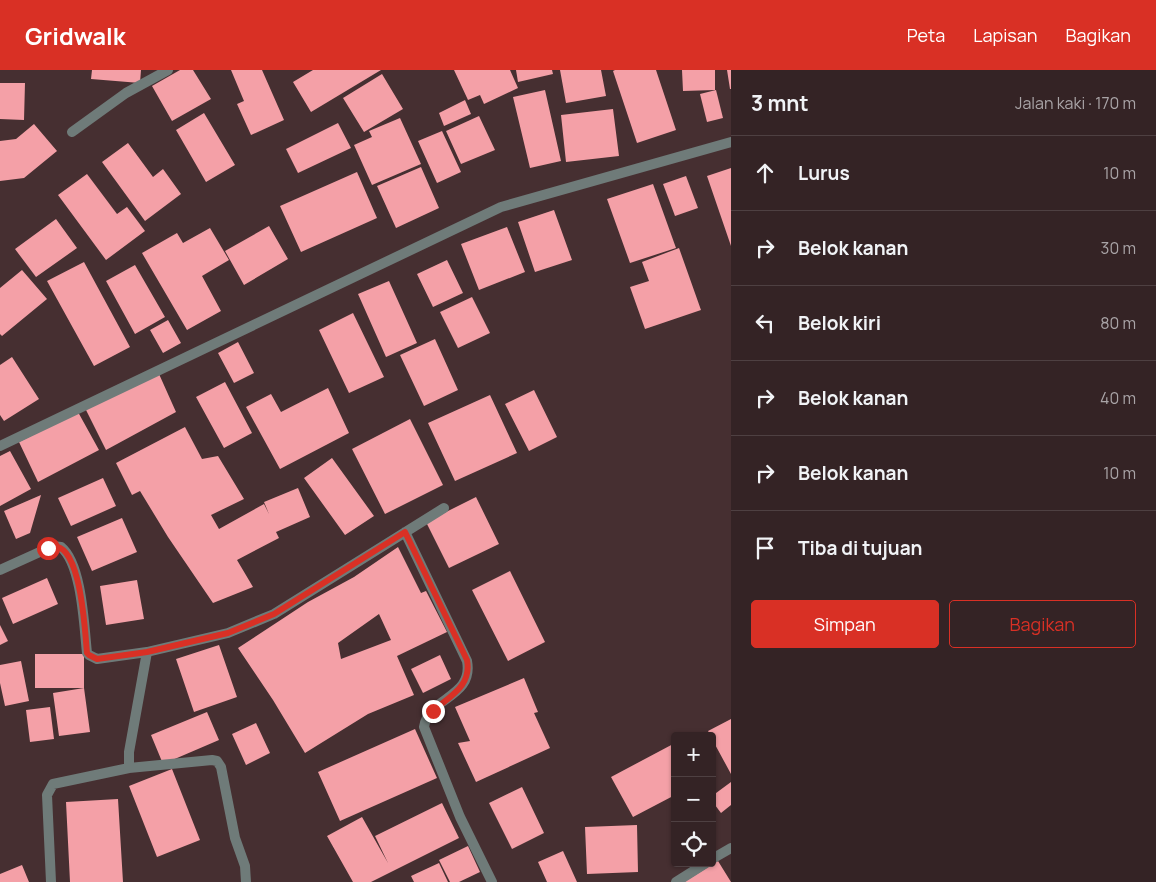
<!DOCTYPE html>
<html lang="id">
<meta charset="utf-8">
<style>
body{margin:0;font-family:Manrope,sans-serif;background:#3f2f32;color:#f1f3f6}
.controls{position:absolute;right:15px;bottom:15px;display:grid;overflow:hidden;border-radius:5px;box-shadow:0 1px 4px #0004}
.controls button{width:45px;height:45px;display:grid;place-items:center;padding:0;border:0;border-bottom:1px solid #4e4042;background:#342325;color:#f1f3f6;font:25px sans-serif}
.stop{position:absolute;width:15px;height:15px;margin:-11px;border:4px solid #d93025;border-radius:50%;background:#fff}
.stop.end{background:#d93025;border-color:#fff;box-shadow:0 1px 5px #0008}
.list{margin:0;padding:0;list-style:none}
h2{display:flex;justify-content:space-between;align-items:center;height:65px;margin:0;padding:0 20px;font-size:21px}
h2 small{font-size:16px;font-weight:400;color:#a9a4a7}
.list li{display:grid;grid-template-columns:32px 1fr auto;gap:15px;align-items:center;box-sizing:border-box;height:75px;padding:0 20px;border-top:1px solid #4e4042}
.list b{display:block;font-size:19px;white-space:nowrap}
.list em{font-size:16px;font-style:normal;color:#a9a4a7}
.actions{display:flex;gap:10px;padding:15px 20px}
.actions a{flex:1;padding:11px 0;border:1px solid #d93025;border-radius:5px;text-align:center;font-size:18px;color:#d93025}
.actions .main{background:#d93025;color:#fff}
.icon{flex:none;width:28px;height:28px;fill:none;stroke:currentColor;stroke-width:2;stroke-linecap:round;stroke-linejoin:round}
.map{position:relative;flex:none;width:731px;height:812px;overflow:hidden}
header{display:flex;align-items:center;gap:30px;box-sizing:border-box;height:70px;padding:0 25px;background:#d93025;color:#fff}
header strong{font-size:24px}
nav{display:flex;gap:28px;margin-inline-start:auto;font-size:18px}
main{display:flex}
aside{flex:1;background:#342325}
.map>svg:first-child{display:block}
.building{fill:#f4a0a7;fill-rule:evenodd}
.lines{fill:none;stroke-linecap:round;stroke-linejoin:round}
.minor{stroke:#6f7b79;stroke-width:10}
.route{stroke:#d93025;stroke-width:6}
</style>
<header>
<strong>Gridwalk</strong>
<nav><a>Peta</a><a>Lapisan</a><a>Bagikan</a></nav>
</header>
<main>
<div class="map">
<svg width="731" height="812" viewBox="0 0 731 812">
<rect width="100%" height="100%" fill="#462f31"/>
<path class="building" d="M 92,0 L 141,0 L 140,13 L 91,9 Z
M 180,0 L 193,0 L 211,29 L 172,51 L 152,16 Z
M 231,0 L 262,0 L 284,50 L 251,65 L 237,34 L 244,31 Z
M 313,0 L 381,0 L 311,42 L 293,12 Z
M 454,0 L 510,0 L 518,18 L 484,34 L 480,25 L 468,30 Z
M 516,0 L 552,0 L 553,4 L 518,12 Z
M 560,0 L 601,0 L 606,26 L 566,33 Z
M 615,0 L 656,0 L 676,60 L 637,73 L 613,1 Z
M 682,0 L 715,0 L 715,20 L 683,21 Z
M 727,0 L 731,0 L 731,19 L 730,19 Z
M 382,4 L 403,39 L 364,62 L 343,28 Z
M 0,13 L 25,13 L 24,50 L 0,49 Z
M 545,20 L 561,91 L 530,98 L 513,27 Z
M 716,20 L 723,48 L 707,52 L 700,24 Z
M 465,30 L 471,44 L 444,56 L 439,43 Z
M 613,39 L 619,86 L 566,92 L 561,45 Z
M 204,43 L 235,95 L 206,112 L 176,60 Z
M 479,46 L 495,80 L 461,94 L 446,61 Z
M 400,48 L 421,94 L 372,115 L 354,75 L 372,67 L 369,61 Z
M 338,53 L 351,78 L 298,103 L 286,79 Z
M 34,54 L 57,81 L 24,108 L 0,111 L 0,71 L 16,69 Z
M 442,61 L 461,102 L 437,113 L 418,71 Z
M 128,73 L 153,107 L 163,99 L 181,124 L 145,151 L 102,92 Z
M 421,97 L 439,138 L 396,158 L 377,116 Z
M 731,98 L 731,176 L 707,106 Z
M 357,102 L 377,148 L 301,182 L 280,136 Z
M 87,104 L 117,144 L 127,137 L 145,161 L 106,190 L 58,125 Z
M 686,106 L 698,138 L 675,146 L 663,114 Z
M 653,114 L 676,178 L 630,193 L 607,129 Z
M 554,140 L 572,190 L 535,202 L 518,152 Z
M 56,149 L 77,178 L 36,207 L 15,179 Z
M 269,156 L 288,189 L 244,215 L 225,181 Z
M 507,157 L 525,202 L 479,220 L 461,174 Z
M 210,158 L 229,190 L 202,206 L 221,241 L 187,260 L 142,183 L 177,163 L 183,173 Z
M 679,178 L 701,240 L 645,259 L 630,217 L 649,211 L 642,192 Z
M 447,190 L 463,223 L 433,237 L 417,204 Z
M 84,192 L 130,277 L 94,296 L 47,211 Z
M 135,195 L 165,247 L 135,264 L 106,211 Z
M 22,200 L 47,229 L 2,266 L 0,264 L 0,218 Z
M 389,211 L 417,273 L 386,287 L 358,224 Z
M 472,227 L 490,263 L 458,278 L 440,242 Z
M 353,243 L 384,307 L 349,323 L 319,260 Z
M 168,250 L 181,273 L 163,283 L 150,260 Z
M 435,269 L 458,320 L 424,336 L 400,285 Z
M 238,272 L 254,303 L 234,313 L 218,283 Z
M 12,287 L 39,329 L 4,351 L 0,345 L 0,295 Z
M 159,304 L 176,342 L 106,380 L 85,338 Z
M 225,312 L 252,363 L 224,378 L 196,327 Z
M 328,318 L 349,363 L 280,399 L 246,337 L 271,324 L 281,342 Z
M 534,320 L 557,367 L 529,381 L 505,334 Z
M 490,325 L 517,383 L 455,411 L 428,353 Z
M 78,342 L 99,380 L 38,412 L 19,372 Z
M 410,349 L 443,415 L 385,444 L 352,379 Z
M 185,357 L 202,389 L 218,386 L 244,429 L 211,445 L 219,459 L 264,434 L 269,444 L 264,432 L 298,418 L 310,447 L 276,462 L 279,468 L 237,490 L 253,517 L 213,533 L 168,467 L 140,421 L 132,425 L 116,393 Z
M 10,381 L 31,419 L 0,436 L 0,386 Z
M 332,388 L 374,446 L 345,465 L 304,408 Z
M 103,408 L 116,436 L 71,456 L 58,428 Z
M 41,425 L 30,463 L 16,469 L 4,441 Z
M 476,427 L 499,474 L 449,498 L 426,452 Z
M 122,448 L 137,482 L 92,501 L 77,467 Z
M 398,477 L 421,523 L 426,521 L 447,562 L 397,586 L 414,625 L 368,644 L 305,683 L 273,630 L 238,578 L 308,532 L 354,507 ZM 379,544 L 391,570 L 341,589 L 338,573 Z
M 510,501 L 545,572 L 508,591 L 472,520 Z
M 47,508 L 58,534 L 13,554 L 2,528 Z
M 137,510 L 144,549 L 106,555 L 100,516 Z
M 0,555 L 8,571 L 0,575 Z
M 219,575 L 237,627 L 194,642 L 176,589 Z
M 35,584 L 84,584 L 84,618 L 35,618 Z
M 440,585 L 451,609 L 423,623 L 411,599 Z
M 21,591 L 29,631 L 5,636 L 0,613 L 0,595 Z
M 524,608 L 538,642 L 534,643 L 550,678 L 476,712 L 458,673 L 470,671 L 455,637 Z
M 84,618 L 90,662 L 59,666 L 53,623 Z
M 50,637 L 54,669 L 30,672 L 26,640 Z
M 207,642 L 219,670 L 163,694 L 151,665 Z
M 731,649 L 731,704 L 712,669 L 712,666 L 711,666 L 708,661 Z
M 256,653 L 270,683 L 246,695 L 232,664 Z
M 415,659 L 437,708 L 340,751 L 318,702 Z
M 675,673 L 675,725 L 633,747 L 611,707 Z
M 172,699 L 200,770 L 157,787 L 129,716 Z
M 731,712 L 731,735 L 721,743 L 712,731 L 712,726 Z
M 522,717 L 544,763 L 512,779 L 489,733 Z
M 118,729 L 123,812 L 70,812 L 66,732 Z
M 442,733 L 459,768 L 371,812 L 353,812 L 327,766 L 362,747 L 388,793 L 375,766 Z
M 637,755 L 638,802 L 587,804 L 585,757 Z
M 468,776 L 480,802 L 459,812 L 450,812 L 439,790 Z
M 563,781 L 577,812 L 547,812 L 538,792 Z
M 718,791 L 731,812 L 684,812 Z
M 439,793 L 448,812 L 414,812 L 411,806 Z
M 22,795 L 29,812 L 0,812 L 0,804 Z"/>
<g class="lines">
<path class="minor" d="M 72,62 L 126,23 L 168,0
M 0,376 L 501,137 L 731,72
M 405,462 L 467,591 C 474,628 428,627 424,657 L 460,747 L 492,812
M 0,500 L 53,476 L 61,477 C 82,494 84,556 87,583 L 89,585 L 97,589 L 147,582 L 228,563 L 274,544 L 444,438
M 129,698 L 212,690 L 217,691 L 221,697 L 235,768 L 245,796 L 246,812
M 712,789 L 731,778
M 51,812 L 47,725 L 53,714 L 129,698 L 129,682 L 147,582
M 676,812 L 706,793"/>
</g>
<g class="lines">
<path class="route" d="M 48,478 C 81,463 85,563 87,583 L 89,585 L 97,589 L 147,582 L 228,563 L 274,544 L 405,462 L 467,590 C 472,616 450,626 433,641"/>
</g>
</svg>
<div class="controls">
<button>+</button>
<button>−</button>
<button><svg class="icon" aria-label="locate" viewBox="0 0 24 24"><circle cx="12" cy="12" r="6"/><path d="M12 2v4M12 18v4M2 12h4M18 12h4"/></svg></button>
</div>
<div class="stop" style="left:48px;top:478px"></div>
<div class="stop end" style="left:433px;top:641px"></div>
</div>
<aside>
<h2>3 mnt<small>Jalan kaki · 170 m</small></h2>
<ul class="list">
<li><svg class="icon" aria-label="ahead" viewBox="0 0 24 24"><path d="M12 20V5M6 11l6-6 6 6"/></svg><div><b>Lurus</b></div><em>10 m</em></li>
<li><svg class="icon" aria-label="right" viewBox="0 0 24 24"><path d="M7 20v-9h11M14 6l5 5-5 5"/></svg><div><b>Belok kanan</b></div><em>30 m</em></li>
<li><svg class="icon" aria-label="left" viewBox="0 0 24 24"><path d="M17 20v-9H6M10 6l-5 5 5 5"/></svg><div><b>Belok kiri</b></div><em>80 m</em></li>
<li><svg class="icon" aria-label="right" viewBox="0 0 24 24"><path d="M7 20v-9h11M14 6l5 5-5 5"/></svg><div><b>Belok kanan</b></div><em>40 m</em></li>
<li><svg class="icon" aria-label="right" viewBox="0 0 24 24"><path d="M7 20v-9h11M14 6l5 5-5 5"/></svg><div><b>Belok kanan</b></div><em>10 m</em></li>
<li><svg class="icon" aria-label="arrive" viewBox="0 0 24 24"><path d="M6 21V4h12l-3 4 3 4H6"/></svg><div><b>Tiba di tujuan</b></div></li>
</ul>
<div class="actions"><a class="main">Simpan</a><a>Bagikan</a></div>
</aside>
</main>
